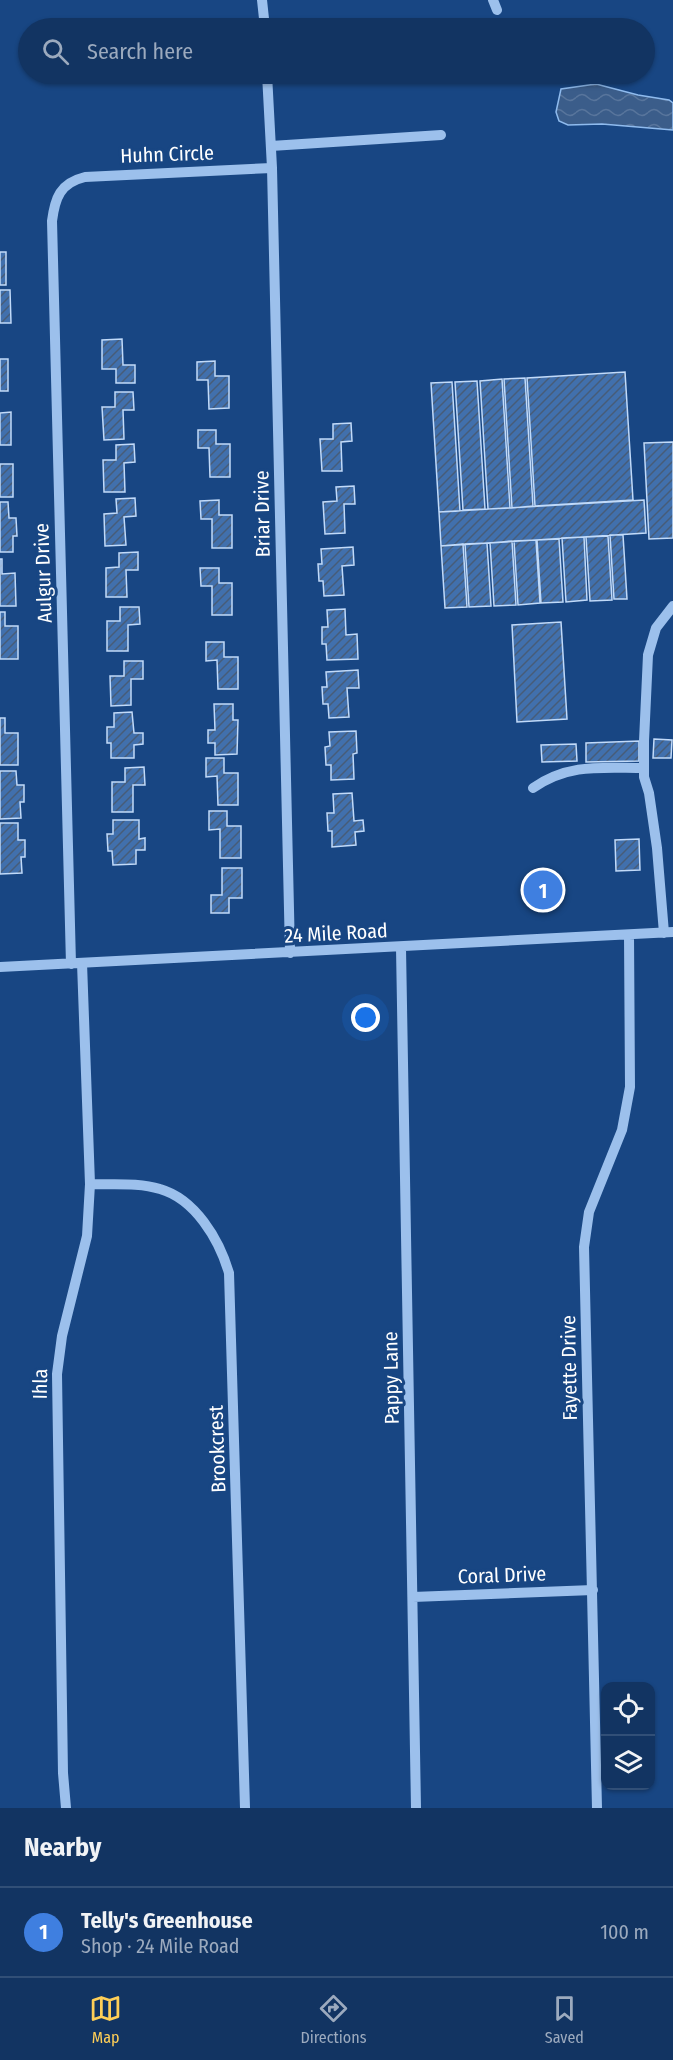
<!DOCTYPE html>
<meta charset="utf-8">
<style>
body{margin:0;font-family:"Fira Sans Condensed",sans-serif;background:#1b3c68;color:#f1f3f6}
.controls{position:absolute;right:18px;bottom:18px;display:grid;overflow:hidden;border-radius:12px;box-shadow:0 2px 4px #0004}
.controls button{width:54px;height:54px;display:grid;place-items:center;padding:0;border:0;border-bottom:2px solid #314f77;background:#123462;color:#f1f3f6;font:30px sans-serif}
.you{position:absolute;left:366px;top:1018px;width:21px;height:21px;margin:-15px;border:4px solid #fff;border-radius:50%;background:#1a73e8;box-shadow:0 0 0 9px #1a73e833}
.badge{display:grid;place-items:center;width:39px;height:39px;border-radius:50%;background:#ffcf57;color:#fff;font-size:20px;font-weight:700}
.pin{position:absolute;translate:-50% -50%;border:3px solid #fff;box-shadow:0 2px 6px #0006}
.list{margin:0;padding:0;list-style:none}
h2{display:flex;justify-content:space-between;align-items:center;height:78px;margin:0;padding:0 24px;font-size:26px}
h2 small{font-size:20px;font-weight:400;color:#9caabe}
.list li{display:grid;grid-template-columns:39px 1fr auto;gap:18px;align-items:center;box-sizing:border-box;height:90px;padding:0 24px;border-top:2px solid #314f77}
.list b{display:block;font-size:22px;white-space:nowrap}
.list p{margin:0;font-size:20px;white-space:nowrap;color:#9caabe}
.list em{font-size:20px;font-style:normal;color:#9caabe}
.icon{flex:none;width:33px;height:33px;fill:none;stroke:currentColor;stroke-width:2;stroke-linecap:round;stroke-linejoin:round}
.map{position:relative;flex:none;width:673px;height:1808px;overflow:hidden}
.search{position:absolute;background:#123462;box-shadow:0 2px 4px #0004;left:18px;right:18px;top:18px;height:66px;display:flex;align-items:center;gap:15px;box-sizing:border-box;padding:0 21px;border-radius:33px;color:#9caabe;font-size:22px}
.sheet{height:168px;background:#123462}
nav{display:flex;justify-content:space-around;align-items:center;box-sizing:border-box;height:84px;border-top:2px solid #314f77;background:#123462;font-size:16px;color:#9caabe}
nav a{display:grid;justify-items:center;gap:3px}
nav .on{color:#ffcf57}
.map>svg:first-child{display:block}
.water{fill:url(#water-waves);stroke:#8fbbee;stroke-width:1.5}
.building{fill:url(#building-hatch);stroke:#c1daf9;stroke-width:1.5}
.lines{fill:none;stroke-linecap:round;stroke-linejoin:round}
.minor{stroke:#9cc0ec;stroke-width:10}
.labels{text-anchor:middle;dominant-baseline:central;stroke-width:6;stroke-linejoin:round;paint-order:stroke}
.street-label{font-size:20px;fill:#fff;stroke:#184683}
</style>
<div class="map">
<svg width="673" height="1808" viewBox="0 0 673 1808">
<defs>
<pattern id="water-waves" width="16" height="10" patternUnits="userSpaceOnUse" patternTransform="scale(1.5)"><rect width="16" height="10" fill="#3b5d8a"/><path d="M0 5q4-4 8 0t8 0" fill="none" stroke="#58759c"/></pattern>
<pattern id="building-hatch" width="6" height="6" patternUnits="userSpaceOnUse" patternTransform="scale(1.5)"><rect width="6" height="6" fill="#4170ad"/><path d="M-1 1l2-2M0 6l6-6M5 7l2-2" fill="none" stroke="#475c78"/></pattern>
</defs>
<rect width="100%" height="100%" fill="#184683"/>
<path class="water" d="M 596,84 L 638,95 L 669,100 L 673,103 L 673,130 L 602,124 L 568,125 L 559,121 L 556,112 L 561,89 Z"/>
<path class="building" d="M 0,252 L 6,252 L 6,285 L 0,285 Z
M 0,290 L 10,290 L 11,323 L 0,323 Z
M 122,339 L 123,365 L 135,365 L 135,383 L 116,383 L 116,369 L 102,369 L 102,340 Z
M 0,359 L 8,359 L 8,391 L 0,391 Z
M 215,361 L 215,376 L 229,376 L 229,408 L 209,409 L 208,380 L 197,380 L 197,362 Z
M 625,372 L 633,500 L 535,506 L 527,378 Z
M 525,378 L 533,506 L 512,508 L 504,379 Z
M 502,379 L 510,508 L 488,509 L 480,381 Z
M 477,381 L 485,509 L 463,510 L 455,382 Z
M 452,382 L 460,511 L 439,512 L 431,383 Z
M 115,392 L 133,392 L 134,410 L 123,410 L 124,439 L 104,440 L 102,407 L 115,407 Z
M 11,412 L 11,445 L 0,445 L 0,413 Z
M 351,423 L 352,441 L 341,442 L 342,471 L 322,471 L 320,439 L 333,439 L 333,424 Z
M 198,430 L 216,430 L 216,444 L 230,444 L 230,477 L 210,477 L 209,448 L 198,448 Z
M 673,442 L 673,538 L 649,539 L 644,443 Z
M 134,444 L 135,462 L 124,463 L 125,492 L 104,492 L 103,460 L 116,460 L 116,445 Z
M 0,464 L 13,464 L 13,497 L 0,497 Z
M 354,486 L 355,504 L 344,504 L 345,533 L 325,534 L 323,502 L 337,501 L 336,487 Z
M 135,498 L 136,516 L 124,517 L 126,545 L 105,546 L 104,514 L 117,513 L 116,499 Z
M 219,500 L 219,515 L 232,515 L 232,548 L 212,548 L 212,519 L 201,519 L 200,501 Z
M 644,500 L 646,533 L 441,546 L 439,512 Z
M 0,502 L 8,502 L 9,518 L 16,518 L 17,536 L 13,536 L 13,552 L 0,552 Z
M 610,535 L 623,535 L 627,599 L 614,599 Z
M 608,536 L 612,600 L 590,601 L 586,537 Z
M 584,537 L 587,600 L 566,602 L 562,538 Z
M 559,539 L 563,602 L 541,603 L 537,540 Z
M 536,540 L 540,603 L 518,605 L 514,541 Z
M 512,541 L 516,605 L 494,606 L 490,543 Z
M 487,543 L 491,606 L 469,607 L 465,544 Z
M 463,544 L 467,607 L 445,608 L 441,546 Z
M 353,547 L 354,565 L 342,566 L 344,595 L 324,596 L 323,581 L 319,581 L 318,564 L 322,564 L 321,549 Z
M 138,552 L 138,570 L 126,570 L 127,597 L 106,597 L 106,568 L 119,567 L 119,553 Z
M 0,559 L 2,559 L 2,574 L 15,573 L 16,606 L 0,606 Z
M 200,568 L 219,568 L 219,583 L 232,583 L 232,615 L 212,615 L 212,586 L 201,586 Z
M 120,607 L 139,607 L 140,624 L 128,625 L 128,651 L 107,651 L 107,621 L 120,621 Z
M 345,609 L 346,635 L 357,634 L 358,659 L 327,660 L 326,644 L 322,644 L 322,627 L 328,627 L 327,610 Z
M 0,612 L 5,612 L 5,626 L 18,626 L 18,659 L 0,659 Z
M 561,622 L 567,719 L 517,722 L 512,625 Z
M 206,642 L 224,642 L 224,657 L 238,657 L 238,689 L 218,689 L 217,660 L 206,661 Z
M 124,661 L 143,661 L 143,679 L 131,679 L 131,705 L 111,706 L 110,676 L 124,676 Z
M 358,670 L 359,688 L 347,688 L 349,717 L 329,718 L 328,704 L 323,704 L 322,687 L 327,687 L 326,672 Z
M 214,704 L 233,704 L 233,720 L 238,720 L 237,754 L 215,755 L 215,743 L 208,743 L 208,730 L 215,730 Z
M 132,712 L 134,733 L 143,733 L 143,744 L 134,745 L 134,758 L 111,758 L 111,743 L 107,743 L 107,727 L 114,727 L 114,713 Z
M 0,718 L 5,718 L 5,733 L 18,733 L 18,765 L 0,765 Z
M 356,731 L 357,753 L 353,754 L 354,779 L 331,780 L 331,765 L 326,765 L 325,747 L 330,746 L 329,732 Z
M 654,739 L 672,740 L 671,758 L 653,758 Z
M 639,741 L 639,761 L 586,762 L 586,743 Z
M 576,744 L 577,761 L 542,762 L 541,745 Z
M 206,758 L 224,758 L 224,773 L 238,773 L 238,805 L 218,805 L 217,776 L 206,777 Z
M 144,767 L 145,785 L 133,785 L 133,812 L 112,812 L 112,782 L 125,782 L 125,768 Z
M 0,771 L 16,771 L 17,785 L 24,785 L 24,802 L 20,802 L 21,818 L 0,819 Z
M 352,793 L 354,821 L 363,820 L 364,831 L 355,832 L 356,845 L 332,847 L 332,831 L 328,831 L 327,813 L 334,813 L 333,794 Z
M 209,811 L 227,811 L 227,826 L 241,826 L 241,858 L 220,858 L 220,829 L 209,830 Z
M 113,820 L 139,820 L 139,839 L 145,838 L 145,850 L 136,850 L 136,864 L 113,865 L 112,851 L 108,851 L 107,834 L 113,834 Z
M 0,823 L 18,823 L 18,840 L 25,840 L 25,857 L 21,857 L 22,873 L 0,874 Z
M 639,839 L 640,870 L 616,871 L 615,840 Z
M 222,868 L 242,868 L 242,898 L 229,898 L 229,913 L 211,913 L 211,895 L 222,895 Z"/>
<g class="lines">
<path class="minor" d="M 262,0 L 265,28
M 493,0 L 497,10
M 267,74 L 272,168 L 290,953
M 271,146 L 441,135
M 533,788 C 569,763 602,768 644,768
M 664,933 L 657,848 L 649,793 L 644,777 L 644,741 L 648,655 L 656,628 L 673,606
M 401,948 L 416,1808
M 71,964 L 52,221 C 55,198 60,183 85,177 L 272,168
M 0,967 L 673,932
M 90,1184 C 112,1185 138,1182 160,1189 C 195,1199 219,1239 229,1273 L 245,1808
M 413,1597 L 593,1590
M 66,1808 L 63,1773 L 57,1374 L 62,1336 L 87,1236 L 90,1184 L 82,963
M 597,1808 L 584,1247 L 589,1212 L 622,1130 L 630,1087 L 629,935"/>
</g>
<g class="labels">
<g class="street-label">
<text transform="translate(167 154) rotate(-2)">Huhn Circle</text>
<text transform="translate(262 514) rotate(-91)">Briar Drive</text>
<text transform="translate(43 573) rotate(-92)">Aulgur Drive</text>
<text transform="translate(336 933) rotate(-3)">24 Mile Road</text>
<text transform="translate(569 1368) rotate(-91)">Fayette Drive</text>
<text transform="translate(391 1378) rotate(-91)">Pappy Lane</text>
<text transform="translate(40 1384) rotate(-89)">Ihla</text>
<text transform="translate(217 1449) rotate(-92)">Brookcrest</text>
<text transform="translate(502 1575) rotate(-2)">Coral Drive</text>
</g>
</g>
</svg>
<div class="controls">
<button><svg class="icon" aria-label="locate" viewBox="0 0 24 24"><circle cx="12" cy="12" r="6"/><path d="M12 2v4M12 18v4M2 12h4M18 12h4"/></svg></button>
<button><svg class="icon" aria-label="layers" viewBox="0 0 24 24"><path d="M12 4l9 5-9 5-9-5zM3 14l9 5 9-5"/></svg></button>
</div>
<div class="you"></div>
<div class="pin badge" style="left:543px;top:890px;background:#3f7fe0">1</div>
<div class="search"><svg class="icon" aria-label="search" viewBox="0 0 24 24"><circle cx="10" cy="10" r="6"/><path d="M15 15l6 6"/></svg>Search here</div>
</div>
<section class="sheet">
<h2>Nearby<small></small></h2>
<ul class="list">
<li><span class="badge" style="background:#3f7fe0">1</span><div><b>Telly's Greenhouse</b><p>Shop · 24 Mile Road</p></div><em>100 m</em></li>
</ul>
</section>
<nav>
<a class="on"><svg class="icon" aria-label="map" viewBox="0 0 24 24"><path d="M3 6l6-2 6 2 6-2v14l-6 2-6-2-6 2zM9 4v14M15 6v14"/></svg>Map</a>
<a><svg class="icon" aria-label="directions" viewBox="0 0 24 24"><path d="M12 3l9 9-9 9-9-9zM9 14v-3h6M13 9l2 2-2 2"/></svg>Directions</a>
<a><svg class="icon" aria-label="saved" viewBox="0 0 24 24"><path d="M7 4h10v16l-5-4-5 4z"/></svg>Saved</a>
</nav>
